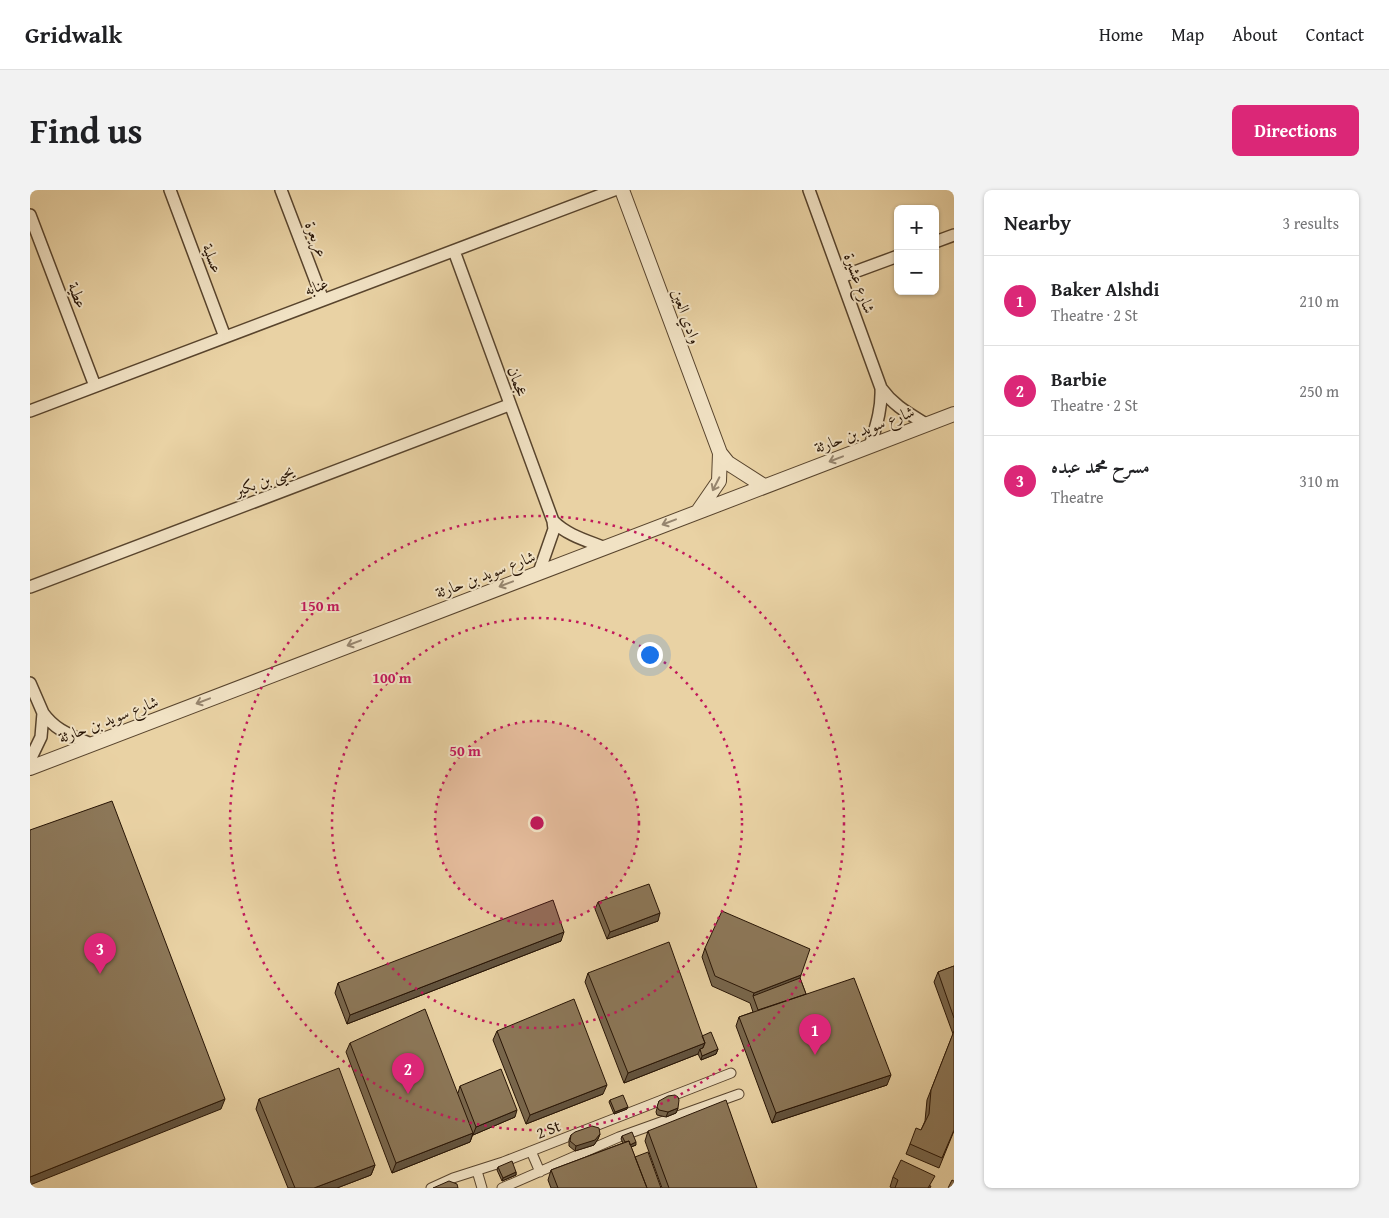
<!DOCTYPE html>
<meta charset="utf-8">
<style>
body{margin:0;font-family:"Gentium Book Plus",Amiri,serif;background:#f2f2f2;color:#202124}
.controls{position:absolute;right:15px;top:15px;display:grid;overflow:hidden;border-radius:8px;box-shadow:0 1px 4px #0004}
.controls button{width:45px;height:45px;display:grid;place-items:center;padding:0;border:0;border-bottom:1px solid #e0e0e0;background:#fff;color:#202124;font:25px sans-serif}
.you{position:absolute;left:619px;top:464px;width:18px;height:18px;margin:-12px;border:4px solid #fff;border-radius:50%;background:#1a73e8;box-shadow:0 0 0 8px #1a73e833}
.badge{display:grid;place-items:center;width:32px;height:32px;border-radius:50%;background:#db2777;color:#fff;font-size:16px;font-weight:700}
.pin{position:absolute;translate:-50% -41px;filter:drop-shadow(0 1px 2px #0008)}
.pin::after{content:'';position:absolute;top:26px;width:18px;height:15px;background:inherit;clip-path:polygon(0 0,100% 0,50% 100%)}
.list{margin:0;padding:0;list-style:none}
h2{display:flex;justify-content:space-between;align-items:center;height:65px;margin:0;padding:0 20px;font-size:21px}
h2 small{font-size:16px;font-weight:400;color:#757577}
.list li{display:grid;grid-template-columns:32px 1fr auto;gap:15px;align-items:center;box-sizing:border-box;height:90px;padding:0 20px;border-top:1px solid #e0e0e0}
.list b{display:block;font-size:19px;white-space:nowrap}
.list p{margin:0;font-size:16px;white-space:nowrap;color:#757577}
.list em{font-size:16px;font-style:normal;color:#757577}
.map{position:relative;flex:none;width:924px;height:998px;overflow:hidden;border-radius:8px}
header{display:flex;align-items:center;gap:30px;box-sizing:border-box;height:70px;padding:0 25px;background:#fff;border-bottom:1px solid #e0e0e0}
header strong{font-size:24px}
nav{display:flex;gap:28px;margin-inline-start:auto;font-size:18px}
.intro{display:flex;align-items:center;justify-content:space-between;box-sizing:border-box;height:120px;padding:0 30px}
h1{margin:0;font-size:35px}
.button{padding:12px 22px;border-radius:8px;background:#db2777;color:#fff;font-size:18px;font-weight:700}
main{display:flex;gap:30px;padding:0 30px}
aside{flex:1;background:#fff;border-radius:8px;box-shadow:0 1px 4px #0004}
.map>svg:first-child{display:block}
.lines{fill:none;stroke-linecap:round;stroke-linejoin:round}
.pedestrian-casing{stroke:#58442d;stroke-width:11}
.minor-casing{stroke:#58442d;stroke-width:14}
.tertiary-casing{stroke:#58442d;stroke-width:16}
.pedestrian{stroke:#f1e2c4;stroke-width:9}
.minor{stroke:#f1e2c4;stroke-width:11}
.tertiary{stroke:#f1e2c4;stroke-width:14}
.wall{fill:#78664c;stroke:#271405}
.shaded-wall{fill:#62533e;stroke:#271405}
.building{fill:#8c7758;stroke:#271405}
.oneway{stroke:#96856e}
.ring{fill:none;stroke:#c2185b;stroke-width:2.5;stroke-dasharray:2.5 5}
.labels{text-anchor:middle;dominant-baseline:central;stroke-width:4;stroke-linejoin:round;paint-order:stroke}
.street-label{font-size:16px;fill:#271405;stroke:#f1e2c4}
.centre{fill:#c2185b;stroke:#f1e2c4;stroke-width:2.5}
.ring-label{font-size:15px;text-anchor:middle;font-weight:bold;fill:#c2185b;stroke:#f1e2c4;stroke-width:4;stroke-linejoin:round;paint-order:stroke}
</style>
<header>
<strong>Gridwalk</strong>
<nav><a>Home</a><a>Map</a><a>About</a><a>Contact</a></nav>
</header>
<div class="intro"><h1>Find us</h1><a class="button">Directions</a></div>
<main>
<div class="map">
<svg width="924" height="998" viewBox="0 0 924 998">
<rect width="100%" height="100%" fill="#e9d2a4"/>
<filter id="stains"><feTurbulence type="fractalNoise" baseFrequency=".004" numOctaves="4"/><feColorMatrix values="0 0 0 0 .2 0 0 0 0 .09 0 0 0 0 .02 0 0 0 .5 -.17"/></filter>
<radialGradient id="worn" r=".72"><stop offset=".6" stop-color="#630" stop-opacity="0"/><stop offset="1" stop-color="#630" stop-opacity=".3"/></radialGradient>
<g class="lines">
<g class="pedestrian-casing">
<path id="pedestrian" d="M 501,961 L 510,982
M 447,981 L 452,998
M 401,998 L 423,988 L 473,972 L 701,883
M 472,998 L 589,947 L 709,904"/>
</g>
<g class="minor-casing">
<path id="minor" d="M 140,0 L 195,147
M 251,0 L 293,110
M 779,0 L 851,198
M 0,25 L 65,196
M 905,52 L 924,45
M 424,61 L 523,331
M 811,87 L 868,66
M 0,221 L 584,0
M 840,256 C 846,236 852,219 851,198 C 864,216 878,223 896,234
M 509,382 L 524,339 L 523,331 C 537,345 555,350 573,357
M 0,397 L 479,215
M 0,493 L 13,523
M 0,570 L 11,547 L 13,523 C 26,541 41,545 61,554"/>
</g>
<g class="tertiary-casing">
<path id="tertiary" d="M 592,0 L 690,263 L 689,291 L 669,320
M 690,263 L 698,273 L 734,296
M 0,578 L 924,224"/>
</g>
<use href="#pedestrian" class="pedestrian"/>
<use href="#minor" class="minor"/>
<use href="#tertiary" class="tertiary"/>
</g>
<path class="wall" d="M 568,712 L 628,731 L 577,749 L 565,719 Z
M 531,751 L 317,834 L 305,803 L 308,793 Z
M 675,758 L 770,788 L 776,804 L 857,895 L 742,933 L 706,836 L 709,827 L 723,822 L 720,813 L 682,796 L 672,767 Z
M 924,776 L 924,941 L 909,978 L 876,964 L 880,954 L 891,940 L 895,931 L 897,910 L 923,844 L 904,792 L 908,782 Z
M 558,783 L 672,846 L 688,859 L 686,864 L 671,870 L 668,864 L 594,893 L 555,792 Z
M 467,841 L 573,904 L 496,934 L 463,850 Z
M 320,853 L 428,903 L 430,896 L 485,927 L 443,945 L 443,944 L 440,952 L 362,983 L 316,862 Z
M 229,909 L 345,975 L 341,985 L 307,998 L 258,998 L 226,919 Z
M 580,910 L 597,919 L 584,924 L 579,912 Z
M 629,911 L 648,918 L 646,923 L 636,927 L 627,925 L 626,922 Z
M 618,941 L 727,998 L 632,998 L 615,951 Z
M 570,944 L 568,949 L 564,955 L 545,961 L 539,956 L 539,950 L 541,945 Z
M 592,946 L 606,955 L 601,957 L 605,967 L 631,998 L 521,998 L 518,990 L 521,980 L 593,953 L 591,949 Z
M 468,977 L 486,982 L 486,985 L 472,991 L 467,980 Z
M 863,987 L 901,996 L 900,998 L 862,998 L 860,997 Z"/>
<path class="shaded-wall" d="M 630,723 L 628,731 L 577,749 L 580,742 Z
M 534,742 L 531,751 L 317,834 L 320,825 Z
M 771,785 L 768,795 L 723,806 L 724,803 Z
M 675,853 L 671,862 L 670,859 L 668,864 L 594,893 L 598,883 Z
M 688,859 L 686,864 L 671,870 L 672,866 Z
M 861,885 L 857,895 L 742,933 L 746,923 Z
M 577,895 L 573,904 L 496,934 L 500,925 Z
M 195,909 L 191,919 L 0,995 L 0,987 Z
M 598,917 L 597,919 L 584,924 L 585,922 Z
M 648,918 L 646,923 L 636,927 L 638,922 Z
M 487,920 L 485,927 L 443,945 L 446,937 Z
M 443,943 L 440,952 L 362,983 L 366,973 Z
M 570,944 L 568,949 L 564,955 L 545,961 L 546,956 Z
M 606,952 L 606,955 L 596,959 L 596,957 Z
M 345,975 L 341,985 L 307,998 L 284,998 Z
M 486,982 L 486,985 L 472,991 L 473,988 Z"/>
<path class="building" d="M 82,611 L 195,909 L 0,987 L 0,640 Z
M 619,694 L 630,723 L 580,742 L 568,712 Z
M 523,710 L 534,742 L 320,825 L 308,793 Z
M 692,721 L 780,759 L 771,785 L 724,803 L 685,786 L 675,758 Z
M 639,752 L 675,853 L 598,883 L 558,783 Z
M 924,776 L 924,828 L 908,782 Z
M 770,788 L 776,804 L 728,820 L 723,806 Z
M 824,788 L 861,885 L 746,923 L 709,827 Z
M 544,809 L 577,895 L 500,925 L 467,841 Z
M 395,819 L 443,943 L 366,973 L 320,853 Z
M 924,841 L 924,940 L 912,968 L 880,954 L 886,938 L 891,940 L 899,924 L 901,900 Z
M 681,842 L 688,859 L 672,866 L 670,859 L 673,858 L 675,853 L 672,846 Z
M 309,878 L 345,975 L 284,998 L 265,998 L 229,909 Z
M 471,879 L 487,920 L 446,937 L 430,896 Z
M 593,905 L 598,917 L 585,922 L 580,910 Z
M 645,905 L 648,907 L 649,910 L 648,918 L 638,922 L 629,920 L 627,917 L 629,911 L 638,906 Z
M 696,910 L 727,998 L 639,998 L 618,941 Z
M 562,936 L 569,938 L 570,944 L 565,950 L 546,956 L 540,951 L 541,945 L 545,942 Z
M 602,942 L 606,952 L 600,955 L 599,951 L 595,952 L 592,946 Z
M 599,951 L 617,998 L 528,998 L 521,980 Z
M 618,962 L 631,998 L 617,998 L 605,967 Z
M 871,970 L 905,986 L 898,998 L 865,998 L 868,990 L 863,987 Z
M 482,971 L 486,982 L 473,988 L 468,977 Z
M 922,990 L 924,991 L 924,998 L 918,998 Z
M 419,991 L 427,994 L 428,998 L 403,998 Z"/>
<defs><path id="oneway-shaft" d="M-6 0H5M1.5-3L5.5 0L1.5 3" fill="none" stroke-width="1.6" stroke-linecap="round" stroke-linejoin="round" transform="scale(1.25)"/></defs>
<g class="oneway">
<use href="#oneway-shaft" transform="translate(806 269) rotate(159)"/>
<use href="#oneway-shaft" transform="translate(686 294) rotate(117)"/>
<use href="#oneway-shaft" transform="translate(639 332) rotate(159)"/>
<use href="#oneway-shaft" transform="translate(476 394) rotate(159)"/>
<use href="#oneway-shaft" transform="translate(324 453) rotate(159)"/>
<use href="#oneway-shaft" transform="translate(173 511) rotate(159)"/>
</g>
<circle cx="507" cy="633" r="102" fill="#c2185b" fill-opacity=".12"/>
<g class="ring">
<circle cx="507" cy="633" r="102"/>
<circle cx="507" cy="633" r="205"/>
<circle cx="507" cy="633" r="307"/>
</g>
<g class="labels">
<g class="street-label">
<text transform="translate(287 49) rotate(69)">عريعرة</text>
<text transform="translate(183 68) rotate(69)">عسلية</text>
<text transform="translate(830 93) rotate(70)">شارع عشيرة</text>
<text transform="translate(286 96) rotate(-20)">عنابه</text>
<text transform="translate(48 105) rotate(69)">عطية</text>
<text transform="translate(657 126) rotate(70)">وادي العين</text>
<text transform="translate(488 191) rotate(70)">عجمان</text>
<text transform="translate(834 239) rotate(-21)">شارع سويد بن حارثة</text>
<text transform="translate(234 290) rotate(-21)">يحيى بن بكير</text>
<text transform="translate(455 384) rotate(-21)">شارع سويد بن حارثة</text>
<text transform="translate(78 529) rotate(-21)">شارع سويد بن حارثة</text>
<text transform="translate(518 939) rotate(-21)">2 St</text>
</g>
</g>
<circle cx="507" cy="633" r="8" class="centre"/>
<g class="ring-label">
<text x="290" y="421">150 m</text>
<text x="362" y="493">100 m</text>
<text x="435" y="566">50 m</text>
</g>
<rect width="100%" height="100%" filter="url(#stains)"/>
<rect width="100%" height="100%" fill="url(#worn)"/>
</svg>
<div class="controls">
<button>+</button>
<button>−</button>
</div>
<div class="you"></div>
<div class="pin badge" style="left:785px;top:865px">1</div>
<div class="pin badge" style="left:378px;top:904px">2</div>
<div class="pin badge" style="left:70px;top:784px">3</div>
</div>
<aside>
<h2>Nearby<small>3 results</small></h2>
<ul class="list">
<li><span class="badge">1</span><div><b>Baker Alshdi</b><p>Theatre · 2 St</p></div><em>210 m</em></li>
<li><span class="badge">2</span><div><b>Barbie</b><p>Theatre · 2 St</p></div><em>250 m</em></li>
<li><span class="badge">3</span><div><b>مسرح محمد عبده</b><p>Theatre</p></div><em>310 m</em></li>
</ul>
</aside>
</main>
